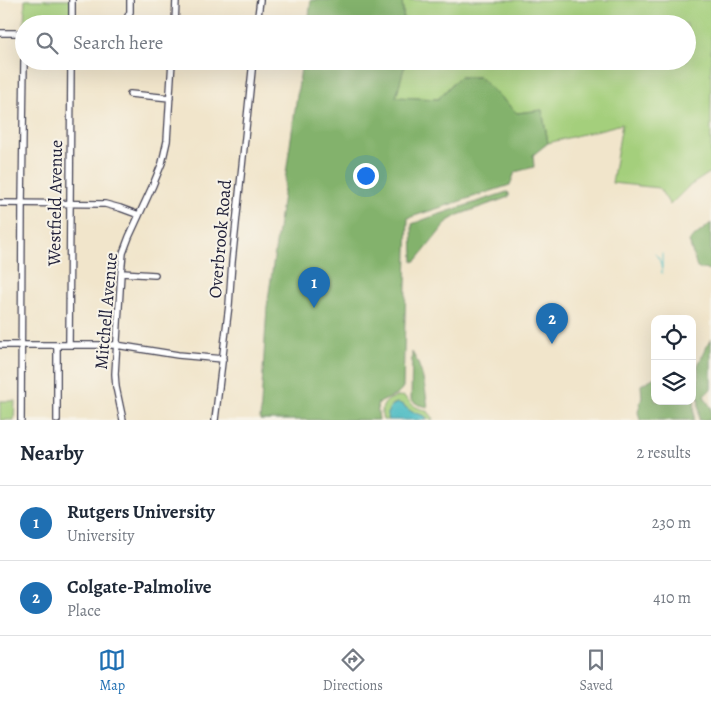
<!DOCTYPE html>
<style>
body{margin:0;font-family:Alegreya,serif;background:#f2f2f3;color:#1f2937}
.controls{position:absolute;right:15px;bottom:15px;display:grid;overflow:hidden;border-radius:10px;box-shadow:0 5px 20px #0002}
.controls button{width:45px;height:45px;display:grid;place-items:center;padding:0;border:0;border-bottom:1px solid #e0e1e3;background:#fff;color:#1f2937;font:25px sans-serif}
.you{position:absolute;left:365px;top:175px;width:18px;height:18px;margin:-12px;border:4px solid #fff;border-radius:50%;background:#1a73e8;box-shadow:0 0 0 8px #1a73e833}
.badge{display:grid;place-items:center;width:32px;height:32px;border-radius:50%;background:#1f6fb2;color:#fff;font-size:16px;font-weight:700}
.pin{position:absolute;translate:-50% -41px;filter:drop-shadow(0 1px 2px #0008)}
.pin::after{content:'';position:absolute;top:26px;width:18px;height:15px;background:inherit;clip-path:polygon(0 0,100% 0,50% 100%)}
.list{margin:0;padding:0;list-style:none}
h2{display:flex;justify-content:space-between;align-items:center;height:65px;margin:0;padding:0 20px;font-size:21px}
h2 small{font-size:16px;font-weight:400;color:#747a83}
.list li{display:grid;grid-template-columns:32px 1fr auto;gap:15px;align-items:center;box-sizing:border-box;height:75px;padding:0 20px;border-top:1px solid #e0e1e3}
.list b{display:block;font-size:19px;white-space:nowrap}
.list p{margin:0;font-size:16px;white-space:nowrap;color:#747a83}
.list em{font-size:16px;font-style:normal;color:#747a83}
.icon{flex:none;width:28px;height:28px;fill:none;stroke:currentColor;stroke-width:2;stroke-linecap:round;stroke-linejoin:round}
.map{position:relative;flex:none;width:711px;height:420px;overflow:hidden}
.search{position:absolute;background:#fff;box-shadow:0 5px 20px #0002;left:15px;right:15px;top:15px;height:55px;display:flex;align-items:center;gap:12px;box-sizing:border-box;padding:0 18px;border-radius:28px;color:#747a83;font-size:19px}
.sheet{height:215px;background:#fff}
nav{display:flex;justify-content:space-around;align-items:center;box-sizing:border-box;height:70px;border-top:1px solid #e0e1e3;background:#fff;font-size:14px;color:#747a83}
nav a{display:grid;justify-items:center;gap:2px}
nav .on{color:#1f6fb2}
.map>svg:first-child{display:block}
.green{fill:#a4cf7c;stroke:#63785c}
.forest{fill:#83b26c;stroke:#526a54}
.water{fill:#4cbbc3;stroke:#376e7f}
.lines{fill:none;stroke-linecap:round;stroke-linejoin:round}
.stream{stroke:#4cbbc3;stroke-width:1}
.minor-casing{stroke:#413f51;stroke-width:8}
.minor{stroke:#fff;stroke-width:5.5}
.labels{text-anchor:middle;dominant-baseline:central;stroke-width:4;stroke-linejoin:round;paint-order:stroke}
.street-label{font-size:18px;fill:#22223b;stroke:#f7f3e8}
</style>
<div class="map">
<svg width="711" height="420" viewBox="0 0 711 420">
<rect width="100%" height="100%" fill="#f7f3e8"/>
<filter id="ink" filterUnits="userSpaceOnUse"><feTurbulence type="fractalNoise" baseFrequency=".02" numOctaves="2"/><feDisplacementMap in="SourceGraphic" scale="10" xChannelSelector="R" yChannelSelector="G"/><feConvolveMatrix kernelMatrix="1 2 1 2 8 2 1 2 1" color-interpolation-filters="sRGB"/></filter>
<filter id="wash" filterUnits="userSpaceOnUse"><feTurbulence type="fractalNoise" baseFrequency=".0096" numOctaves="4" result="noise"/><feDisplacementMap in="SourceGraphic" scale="20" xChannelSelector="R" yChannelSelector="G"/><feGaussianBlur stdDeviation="1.12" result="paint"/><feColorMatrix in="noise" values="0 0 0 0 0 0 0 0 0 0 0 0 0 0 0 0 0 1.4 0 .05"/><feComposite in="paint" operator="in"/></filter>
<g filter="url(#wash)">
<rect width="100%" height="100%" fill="#f1e5cb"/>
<path class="green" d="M 25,0 L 73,0 L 72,24 L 24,24 Z
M 402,0 L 711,0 L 711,172 L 688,187 L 670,205 L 659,188 L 612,183 L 622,124 L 548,143 L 542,110 L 517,113 L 479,77 L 459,77 L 438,99 L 395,97 L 406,61 L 687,61 L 687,24 L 404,24 Z
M 403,396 C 407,399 410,402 413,405 C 421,411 431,409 433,420 C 427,420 427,418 422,416 C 418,414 414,414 411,412 C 407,409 404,405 401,404 C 390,400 387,413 389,420 L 383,420 C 378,404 389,397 403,396 Z
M 0,401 L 15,401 L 14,420 L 0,420 Z"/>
<path class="forest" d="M 311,0 L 402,0 L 404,24 L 308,24 Z
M 302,61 L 406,61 L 396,97 L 438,99 L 459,77 L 479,77 L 517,113 L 542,110 L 548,143 L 533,155 L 534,167 L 515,172 L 510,185 L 408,218 L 403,387 L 398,394 L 377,404 L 379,420 L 260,420 L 267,307 Z
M 507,192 L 509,193 L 509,197 L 458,215 L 448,221 L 417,260 L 413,262 L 412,224 L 431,217 Z
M 711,223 L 711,270 L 697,268 L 689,241 Z
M 711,338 L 711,389 L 704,396 L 711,408 L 711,420 L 699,420 L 698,365 Z
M 412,352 C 423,369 425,388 428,407 L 419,405 L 411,400 Z
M 655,377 L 655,401 L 692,401 L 692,379 L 695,379 L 694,420 L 640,420 L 638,412 L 642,397 L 641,385 Z"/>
<path class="water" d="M 398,403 L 401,404 L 412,412 L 425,416 L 427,420 L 389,420 C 386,412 389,405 398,403 Z"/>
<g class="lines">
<path class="stream" d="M 655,254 C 661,259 661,266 662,273
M 662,268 L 662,254
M 652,345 L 655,345"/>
</g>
</g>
<g filter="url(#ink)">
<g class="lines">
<g class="minor-casing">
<path id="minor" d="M 72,24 L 72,0
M 124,24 L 130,12 L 130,0
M 175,24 L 176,0
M 257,24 L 260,0
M 0,33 L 24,33
M 130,94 L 170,98
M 0,203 L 105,204 L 120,208 L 139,215
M 121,273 L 155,275
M 0,345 L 116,345 L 178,355 L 223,359
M 57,345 L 57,420
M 69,345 L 71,61
M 21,420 L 22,203 L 24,61
M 123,420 L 116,387 L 115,374 L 121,273 L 123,253 L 129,237 L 153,185 L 162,163 L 167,141 L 172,61
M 215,420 L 229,305 L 232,262 L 253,61"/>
</g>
<use href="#minor" class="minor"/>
</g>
</g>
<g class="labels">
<g class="street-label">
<text transform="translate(55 203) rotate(-89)">Westfield Avenue</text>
<text transform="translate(220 239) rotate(-85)">Overbrook Road</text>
<text transform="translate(106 311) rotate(-85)">Mitchell Avenue</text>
</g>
</g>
</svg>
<div class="controls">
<button><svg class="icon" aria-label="locate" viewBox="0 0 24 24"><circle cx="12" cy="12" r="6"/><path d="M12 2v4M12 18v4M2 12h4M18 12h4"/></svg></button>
<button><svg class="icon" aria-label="layers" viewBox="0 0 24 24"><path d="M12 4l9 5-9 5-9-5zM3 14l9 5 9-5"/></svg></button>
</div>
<div class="you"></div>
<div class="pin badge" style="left:314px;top:308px">1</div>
<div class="pin badge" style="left:552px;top:344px">2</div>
<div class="search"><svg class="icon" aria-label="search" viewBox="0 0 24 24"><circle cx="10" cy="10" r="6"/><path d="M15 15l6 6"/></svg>Search here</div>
</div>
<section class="sheet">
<h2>Nearby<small>2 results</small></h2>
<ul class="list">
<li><span class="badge">1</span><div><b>Rutgers University</b><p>University</p></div><em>230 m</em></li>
<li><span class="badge">2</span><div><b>Colgate-Palmolive</b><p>Place</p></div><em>410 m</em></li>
</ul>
</section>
<nav>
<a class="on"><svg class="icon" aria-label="map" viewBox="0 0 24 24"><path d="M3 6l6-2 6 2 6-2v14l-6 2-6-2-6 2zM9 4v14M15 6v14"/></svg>Map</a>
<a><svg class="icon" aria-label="directions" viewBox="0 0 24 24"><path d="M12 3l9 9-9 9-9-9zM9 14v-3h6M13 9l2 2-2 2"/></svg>Directions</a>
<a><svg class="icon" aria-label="saved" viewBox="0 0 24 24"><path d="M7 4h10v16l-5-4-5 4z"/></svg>Saved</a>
</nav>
